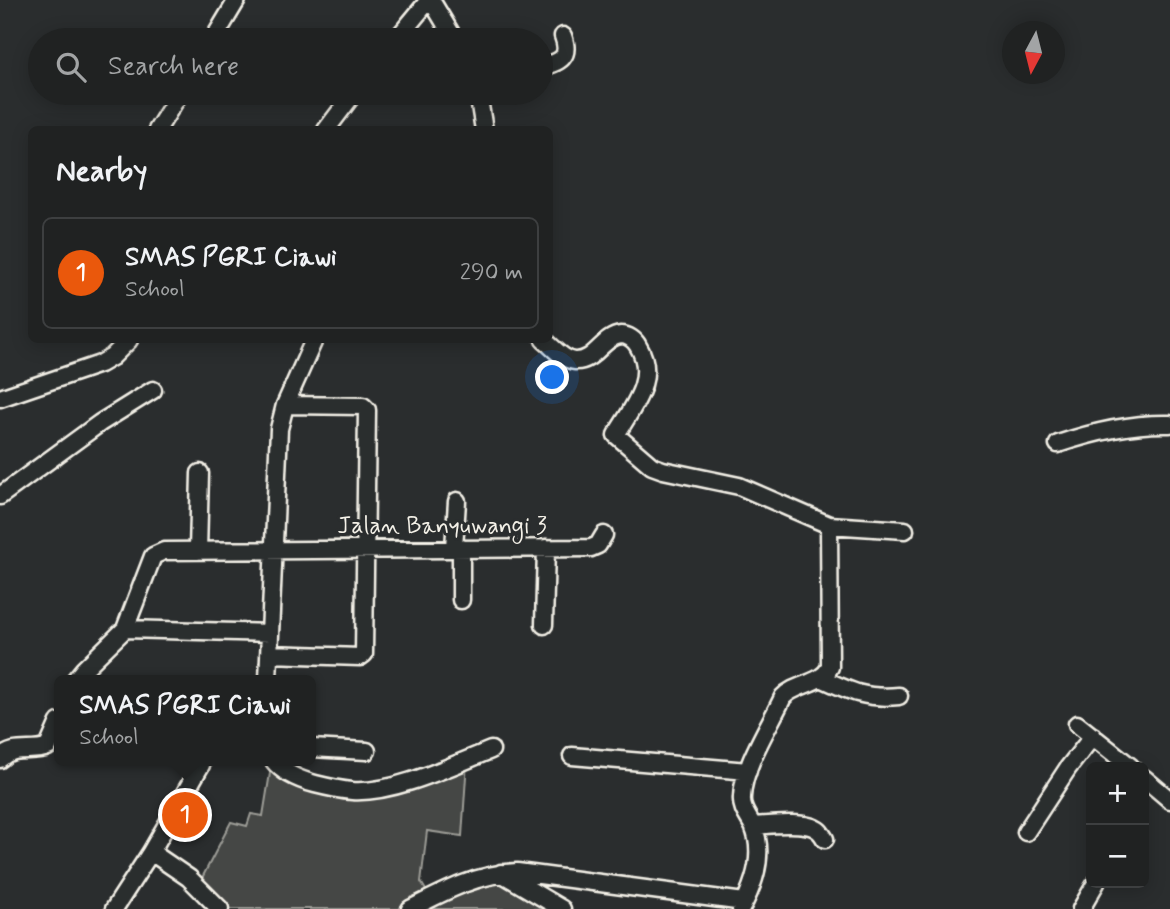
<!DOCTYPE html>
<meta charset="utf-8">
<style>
body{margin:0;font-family:Mynerve,sans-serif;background:#282a2a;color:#f1f3f6}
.controls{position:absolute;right:21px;bottom:21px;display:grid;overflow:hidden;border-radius:10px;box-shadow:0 4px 18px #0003}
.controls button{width:63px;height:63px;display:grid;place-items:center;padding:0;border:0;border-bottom:2px solid #3d3f40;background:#202222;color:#f1f3f6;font:35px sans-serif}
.compass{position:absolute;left:1002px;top:21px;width:63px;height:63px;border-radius:50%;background:#202222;box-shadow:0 4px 18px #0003;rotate:187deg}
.you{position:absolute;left:553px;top:378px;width:24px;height:24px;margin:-18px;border:5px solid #fff;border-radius:50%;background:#1a73e8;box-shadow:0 0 0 10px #1a73e833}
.badge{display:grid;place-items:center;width:46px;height:46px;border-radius:50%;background:#ea580c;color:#fff;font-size:23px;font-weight:700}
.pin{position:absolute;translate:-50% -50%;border:4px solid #fff;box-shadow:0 2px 7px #0006}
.popup{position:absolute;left:54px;top:675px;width:262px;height:91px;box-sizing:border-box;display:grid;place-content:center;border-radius:10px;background:#202222;filter:drop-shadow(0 2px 5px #0005);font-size:23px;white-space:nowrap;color:#a2a4a5}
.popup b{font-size:26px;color:#f1f3f6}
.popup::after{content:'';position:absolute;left:50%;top:100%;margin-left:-14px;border:14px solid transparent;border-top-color:#202222}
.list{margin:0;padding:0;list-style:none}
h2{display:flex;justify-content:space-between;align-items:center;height:91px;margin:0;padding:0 28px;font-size:30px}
h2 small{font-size:23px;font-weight:400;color:#a2a4a5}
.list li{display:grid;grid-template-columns:46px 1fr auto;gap:21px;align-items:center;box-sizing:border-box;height:112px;margin:0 14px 14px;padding:0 14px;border:2px solid #3d3f40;border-radius:10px}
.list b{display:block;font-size:26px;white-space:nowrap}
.list p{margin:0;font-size:23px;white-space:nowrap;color:#a2a4a5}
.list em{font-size:23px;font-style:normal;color:#a2a4a5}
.icon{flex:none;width:38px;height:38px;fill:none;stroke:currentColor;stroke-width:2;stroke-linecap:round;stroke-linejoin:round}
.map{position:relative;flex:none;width:1170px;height:909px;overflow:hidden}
.search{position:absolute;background:#202222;box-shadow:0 4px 18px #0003;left:28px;top:28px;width:525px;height:77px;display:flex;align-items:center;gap:18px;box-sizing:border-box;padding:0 24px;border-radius:38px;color:#a2a4a5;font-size:26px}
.panel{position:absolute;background:#202222;box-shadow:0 4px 18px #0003;left:28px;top:126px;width:525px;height:217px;border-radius:10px}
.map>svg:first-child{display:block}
.green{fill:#444645;stroke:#9c9c96;stroke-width:2}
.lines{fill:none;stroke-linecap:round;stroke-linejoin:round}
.minor-casing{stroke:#f4f1e8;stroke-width:21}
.minor{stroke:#2a2d2e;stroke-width:16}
.labels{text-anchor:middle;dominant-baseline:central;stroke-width:6;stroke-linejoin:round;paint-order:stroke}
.street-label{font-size:24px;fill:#f4f1e8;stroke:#2a2d2e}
</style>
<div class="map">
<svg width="1170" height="909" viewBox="0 0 1170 909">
<rect width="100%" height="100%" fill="#2a2d2e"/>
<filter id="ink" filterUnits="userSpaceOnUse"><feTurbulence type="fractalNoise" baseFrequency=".0143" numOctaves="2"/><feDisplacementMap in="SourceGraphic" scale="14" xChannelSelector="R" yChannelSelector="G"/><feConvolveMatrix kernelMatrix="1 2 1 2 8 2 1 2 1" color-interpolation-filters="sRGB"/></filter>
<g filter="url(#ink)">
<path class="green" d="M 437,761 L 447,765 L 467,761 L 462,836 L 427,831 L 421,882 L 430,897 L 479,872 L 564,909 L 225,909 L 204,887 L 202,878 L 231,822 L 247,826 L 251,814 L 263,816 L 271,767 L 368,796 Z"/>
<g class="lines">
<g class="minor-casing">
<path id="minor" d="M 431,0 L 455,40
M 213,40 L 237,0
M 396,40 L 429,0
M 541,67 C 560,62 571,58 563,36
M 478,93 L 484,130
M 157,130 L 180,93
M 326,130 L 354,93
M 544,340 C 553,347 563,360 575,361 C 595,362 602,337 621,335 C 628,335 635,340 638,346 C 658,378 632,408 616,435 L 652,466 L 663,470 L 739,486 L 829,525 L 830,667 C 821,685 796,683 783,697 C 770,725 743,766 742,797 C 741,809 748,816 753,826 C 765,853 754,885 741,909
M 0,398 L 100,364 L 112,357 L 129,340
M 1058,444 C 1093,432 1132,423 1170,424
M 0,496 L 100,423 L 153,390
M 829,525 L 905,530
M 454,548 L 457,501
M 198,551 L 200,473
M 461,600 L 461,548
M 544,625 L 546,548
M 125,629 L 270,633
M 269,654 L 360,657 L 364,654 L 367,410 L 363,406 L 285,405
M 821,678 C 851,692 866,699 899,696
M 75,680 L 84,669 L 125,629 L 153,556 L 164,551 L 591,548 L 598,545 L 604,535
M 268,680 L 279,429 L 285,405 L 314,340
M 1077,724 L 1131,767
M 311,748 L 367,751
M 572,756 L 748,771
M 0,759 C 14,744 32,754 48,747 L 59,722
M 274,761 C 284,774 300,780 315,784 C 327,787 340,790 352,791 C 393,794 453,765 491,750
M 1144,778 L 1170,800
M 753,826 C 768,825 806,820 818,830 C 820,831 824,837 825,839
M 1026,832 L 1068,768 L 1093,736
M 151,852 L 201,765
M 501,873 L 562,909
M 114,909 L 151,852 L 189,878 L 220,909
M 410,909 C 445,891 477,874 517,872 L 744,902
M 1081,909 L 1096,883"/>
</g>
<use href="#minor" class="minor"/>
</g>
</g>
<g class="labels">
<g class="street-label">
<text x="442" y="526">Jalan Banyuwangi 3</text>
</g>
</g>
</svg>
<div class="controls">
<button>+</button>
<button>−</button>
</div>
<svg class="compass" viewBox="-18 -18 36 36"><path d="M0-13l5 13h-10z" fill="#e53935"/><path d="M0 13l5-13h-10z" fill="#a2a4a5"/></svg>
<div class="you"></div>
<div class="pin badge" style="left:185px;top:815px">1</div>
<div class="popup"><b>SMAS PGRI Ciawi</b>School</div>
<div class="search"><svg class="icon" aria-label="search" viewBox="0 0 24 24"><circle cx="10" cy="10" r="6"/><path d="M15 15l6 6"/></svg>Search here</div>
<section class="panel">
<h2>Nearby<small></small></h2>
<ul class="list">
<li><span class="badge">1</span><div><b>SMAS PGRI Ciawi</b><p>School</p></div><em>290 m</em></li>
</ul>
</section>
</div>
